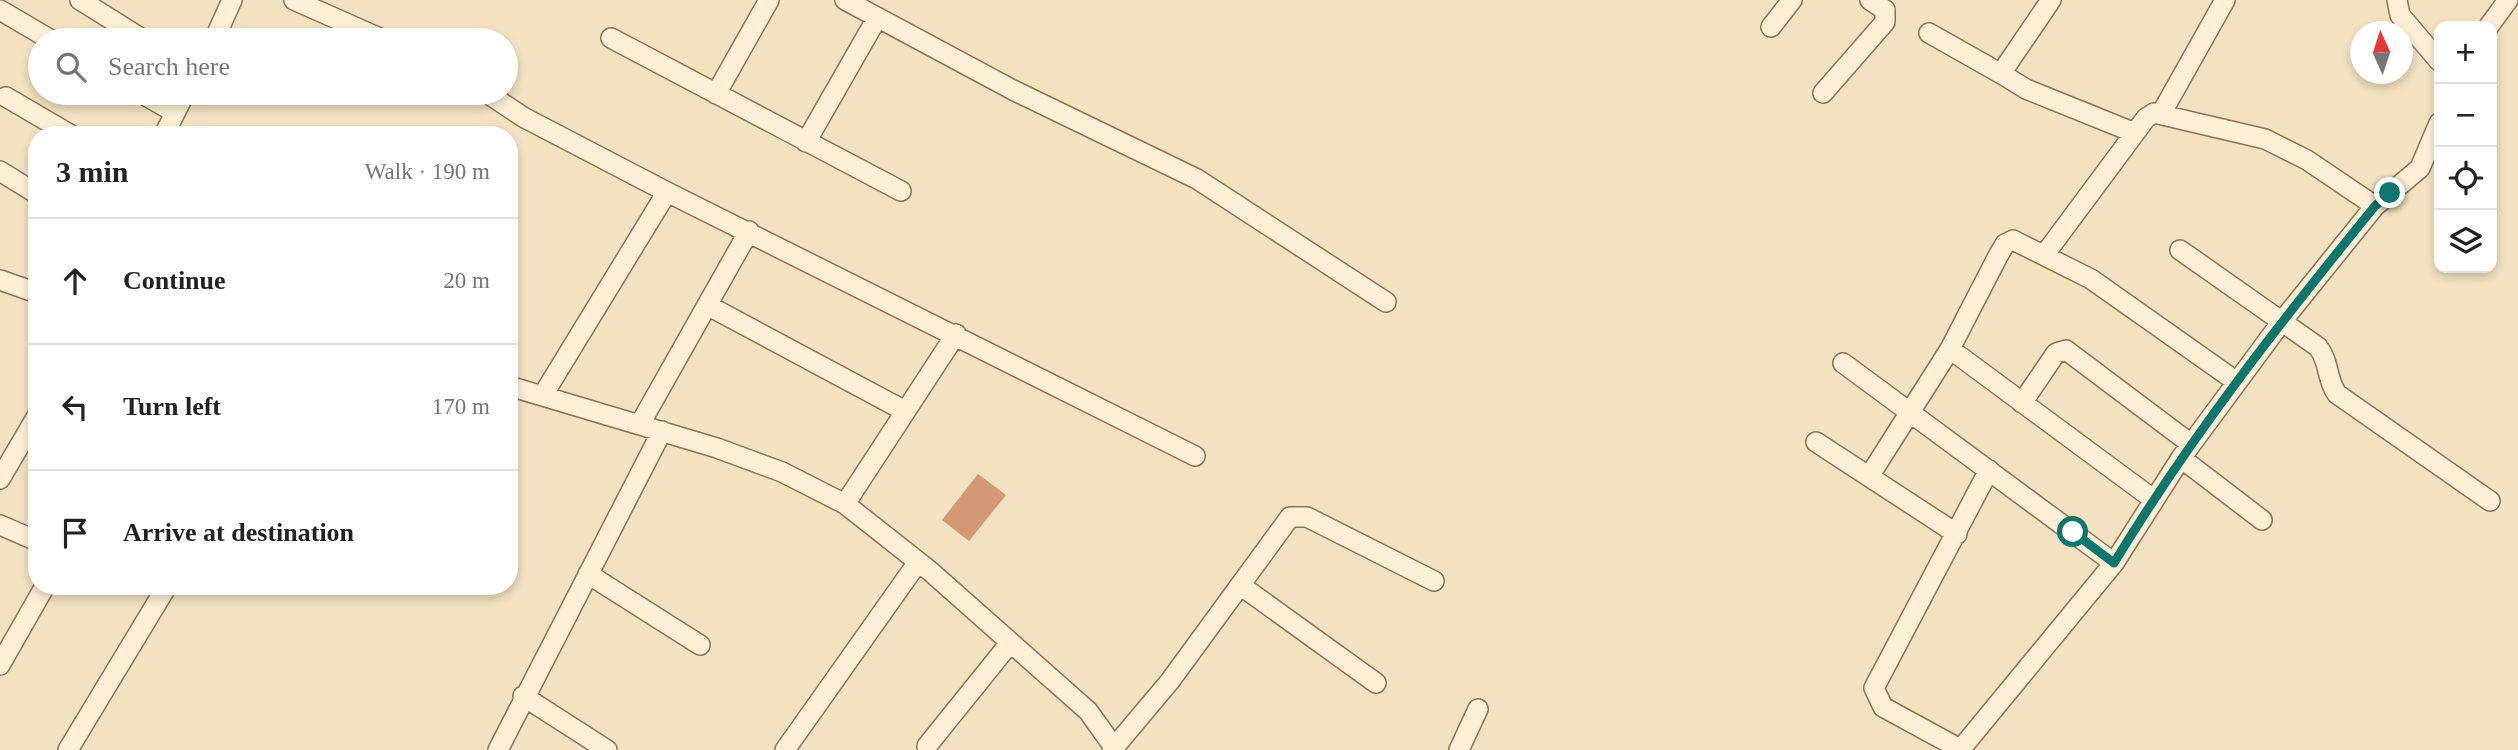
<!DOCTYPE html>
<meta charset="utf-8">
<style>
body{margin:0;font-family:"Times New Roman",serif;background:#f6f6f6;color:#222}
.controls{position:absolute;right:21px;top:21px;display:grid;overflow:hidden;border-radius:14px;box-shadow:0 4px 10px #0003}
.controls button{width:63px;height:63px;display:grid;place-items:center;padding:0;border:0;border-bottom:2px solid #e0e0e0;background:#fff;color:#222;font:35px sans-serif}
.compass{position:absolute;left:2350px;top:21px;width:63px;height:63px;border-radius:50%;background:#fff;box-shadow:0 4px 10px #0003;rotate:357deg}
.stop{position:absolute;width:21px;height:21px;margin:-16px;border:5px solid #0f766e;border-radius:50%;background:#fff}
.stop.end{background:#0f766e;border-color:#fff;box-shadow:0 2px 7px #0008}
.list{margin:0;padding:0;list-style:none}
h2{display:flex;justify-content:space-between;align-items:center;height:91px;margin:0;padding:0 28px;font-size:30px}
h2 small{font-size:23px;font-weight:400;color:#767676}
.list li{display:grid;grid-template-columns:46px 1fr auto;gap:21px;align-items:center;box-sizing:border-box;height:126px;padding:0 28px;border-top:2px solid #e0e0e0}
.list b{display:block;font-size:26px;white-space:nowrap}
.list em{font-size:23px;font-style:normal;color:#767676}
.icon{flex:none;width:38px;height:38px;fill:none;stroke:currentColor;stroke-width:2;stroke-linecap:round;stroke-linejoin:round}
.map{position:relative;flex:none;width:2518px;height:750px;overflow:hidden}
.search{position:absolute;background:#fff;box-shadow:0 4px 10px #0003;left:28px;top:28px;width:490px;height:77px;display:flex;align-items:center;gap:18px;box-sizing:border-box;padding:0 24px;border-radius:38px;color:#767676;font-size:26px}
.panel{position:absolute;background:#fff;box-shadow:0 4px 10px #0003;left:28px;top:126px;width:490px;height:469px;border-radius:28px}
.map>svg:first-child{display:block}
.building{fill:#d49874}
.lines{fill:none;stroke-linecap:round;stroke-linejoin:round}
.minor-casing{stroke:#8e7257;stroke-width:22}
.minor{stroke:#fcefd6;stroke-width:19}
.route{stroke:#0f766e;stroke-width:9}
</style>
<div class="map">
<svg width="2518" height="750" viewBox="0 0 2518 750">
<rect width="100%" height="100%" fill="#f2e2c1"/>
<path class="building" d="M 978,474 L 1006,495 L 969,541 L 942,520 Z"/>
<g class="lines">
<g class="minor-casing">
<path id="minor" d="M 80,0 L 144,40
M 294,0 L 384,40
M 845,0 L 1013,90 L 1197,179 L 1386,302
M 2051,0 L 2004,69 L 2005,76 L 2026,89 L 2135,133
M 2397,0 L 2400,15 L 2439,61
M 0,10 L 51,40
M 2489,26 L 2508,0
M 1771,27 L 1792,0
M 1929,33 L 2005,76
M 611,38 L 901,191
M 214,40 L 232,0
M 141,93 L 174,112
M 487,93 L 523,117 L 667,192 L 1195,456
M 1823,93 L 1885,22 L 1885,10 L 1870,0
M 716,94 L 769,0
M 6,97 L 71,135
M 2161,114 L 2225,0
M 164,135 L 185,93
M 806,142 L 877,18
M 0,171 L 37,194
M 2180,250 L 2318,347 C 2330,362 2326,379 2337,394 L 2490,501
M 2045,254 L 2146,118 L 2154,113 L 2265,139 L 2307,160 L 2375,206
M 0,280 L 37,293
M 707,305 L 905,411
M 1950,349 L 2153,499
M 1843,363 L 2114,563
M 509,386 L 717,448 L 782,472 L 845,504 L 930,571 L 1088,711 L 1116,750
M 543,395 L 667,192
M 2022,403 L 2056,353 L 2066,350 L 2191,444
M 640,424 L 749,231
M 1816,442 L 1957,534
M 2181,458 L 2262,520
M 1870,475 L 1950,349 L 1998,256 L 2005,244 L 2013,240 L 2091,279 L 2237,382
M 0,479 L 37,416
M 845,504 L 956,334
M 0,525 L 37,541
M 588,574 L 700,645
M 1240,585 L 1376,683
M 0,665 L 45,586
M 523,696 L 607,750
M 927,746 L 1010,643
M 1960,749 L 1883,707 L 1874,688 L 1989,470
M 68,750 L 167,586
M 498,750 L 662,431
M 785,750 L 918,562
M 1112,750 L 1170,681 L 1290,517 L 1307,517 L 1434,581
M 1459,750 L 1478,709
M 1960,750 L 2114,563 L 2181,458 L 2283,320 L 2375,206 L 2420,168 L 2439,123"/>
</g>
<use href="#minor" class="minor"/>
</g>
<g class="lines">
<path class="route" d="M 2073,532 L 2114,563 C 2191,436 2282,320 2375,206 L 2390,193"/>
</g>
</svg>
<div class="controls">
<button>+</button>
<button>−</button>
<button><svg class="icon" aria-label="locate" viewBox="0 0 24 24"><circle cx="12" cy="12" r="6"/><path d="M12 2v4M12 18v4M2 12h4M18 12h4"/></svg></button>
<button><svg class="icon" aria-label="layers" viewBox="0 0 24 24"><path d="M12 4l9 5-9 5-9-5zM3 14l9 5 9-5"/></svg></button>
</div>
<svg class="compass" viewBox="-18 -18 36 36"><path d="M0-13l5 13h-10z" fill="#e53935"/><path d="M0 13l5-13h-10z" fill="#767676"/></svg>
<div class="stop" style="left:2073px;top:532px"></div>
<div class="stop end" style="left:2390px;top:193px"></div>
<div class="search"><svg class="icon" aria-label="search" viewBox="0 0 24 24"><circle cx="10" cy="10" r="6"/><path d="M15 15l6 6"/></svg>Search here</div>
<section class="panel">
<h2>3 min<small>Walk · 190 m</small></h2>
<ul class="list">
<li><svg class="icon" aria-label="ahead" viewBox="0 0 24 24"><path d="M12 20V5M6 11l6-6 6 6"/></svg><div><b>Continue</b></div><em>20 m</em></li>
<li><svg class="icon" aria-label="left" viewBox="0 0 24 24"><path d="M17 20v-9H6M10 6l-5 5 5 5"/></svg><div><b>Turn left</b></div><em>170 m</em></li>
<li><svg class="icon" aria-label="arrive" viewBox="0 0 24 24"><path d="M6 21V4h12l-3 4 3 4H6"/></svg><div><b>Arrive at destination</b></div></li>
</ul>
</section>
</div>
